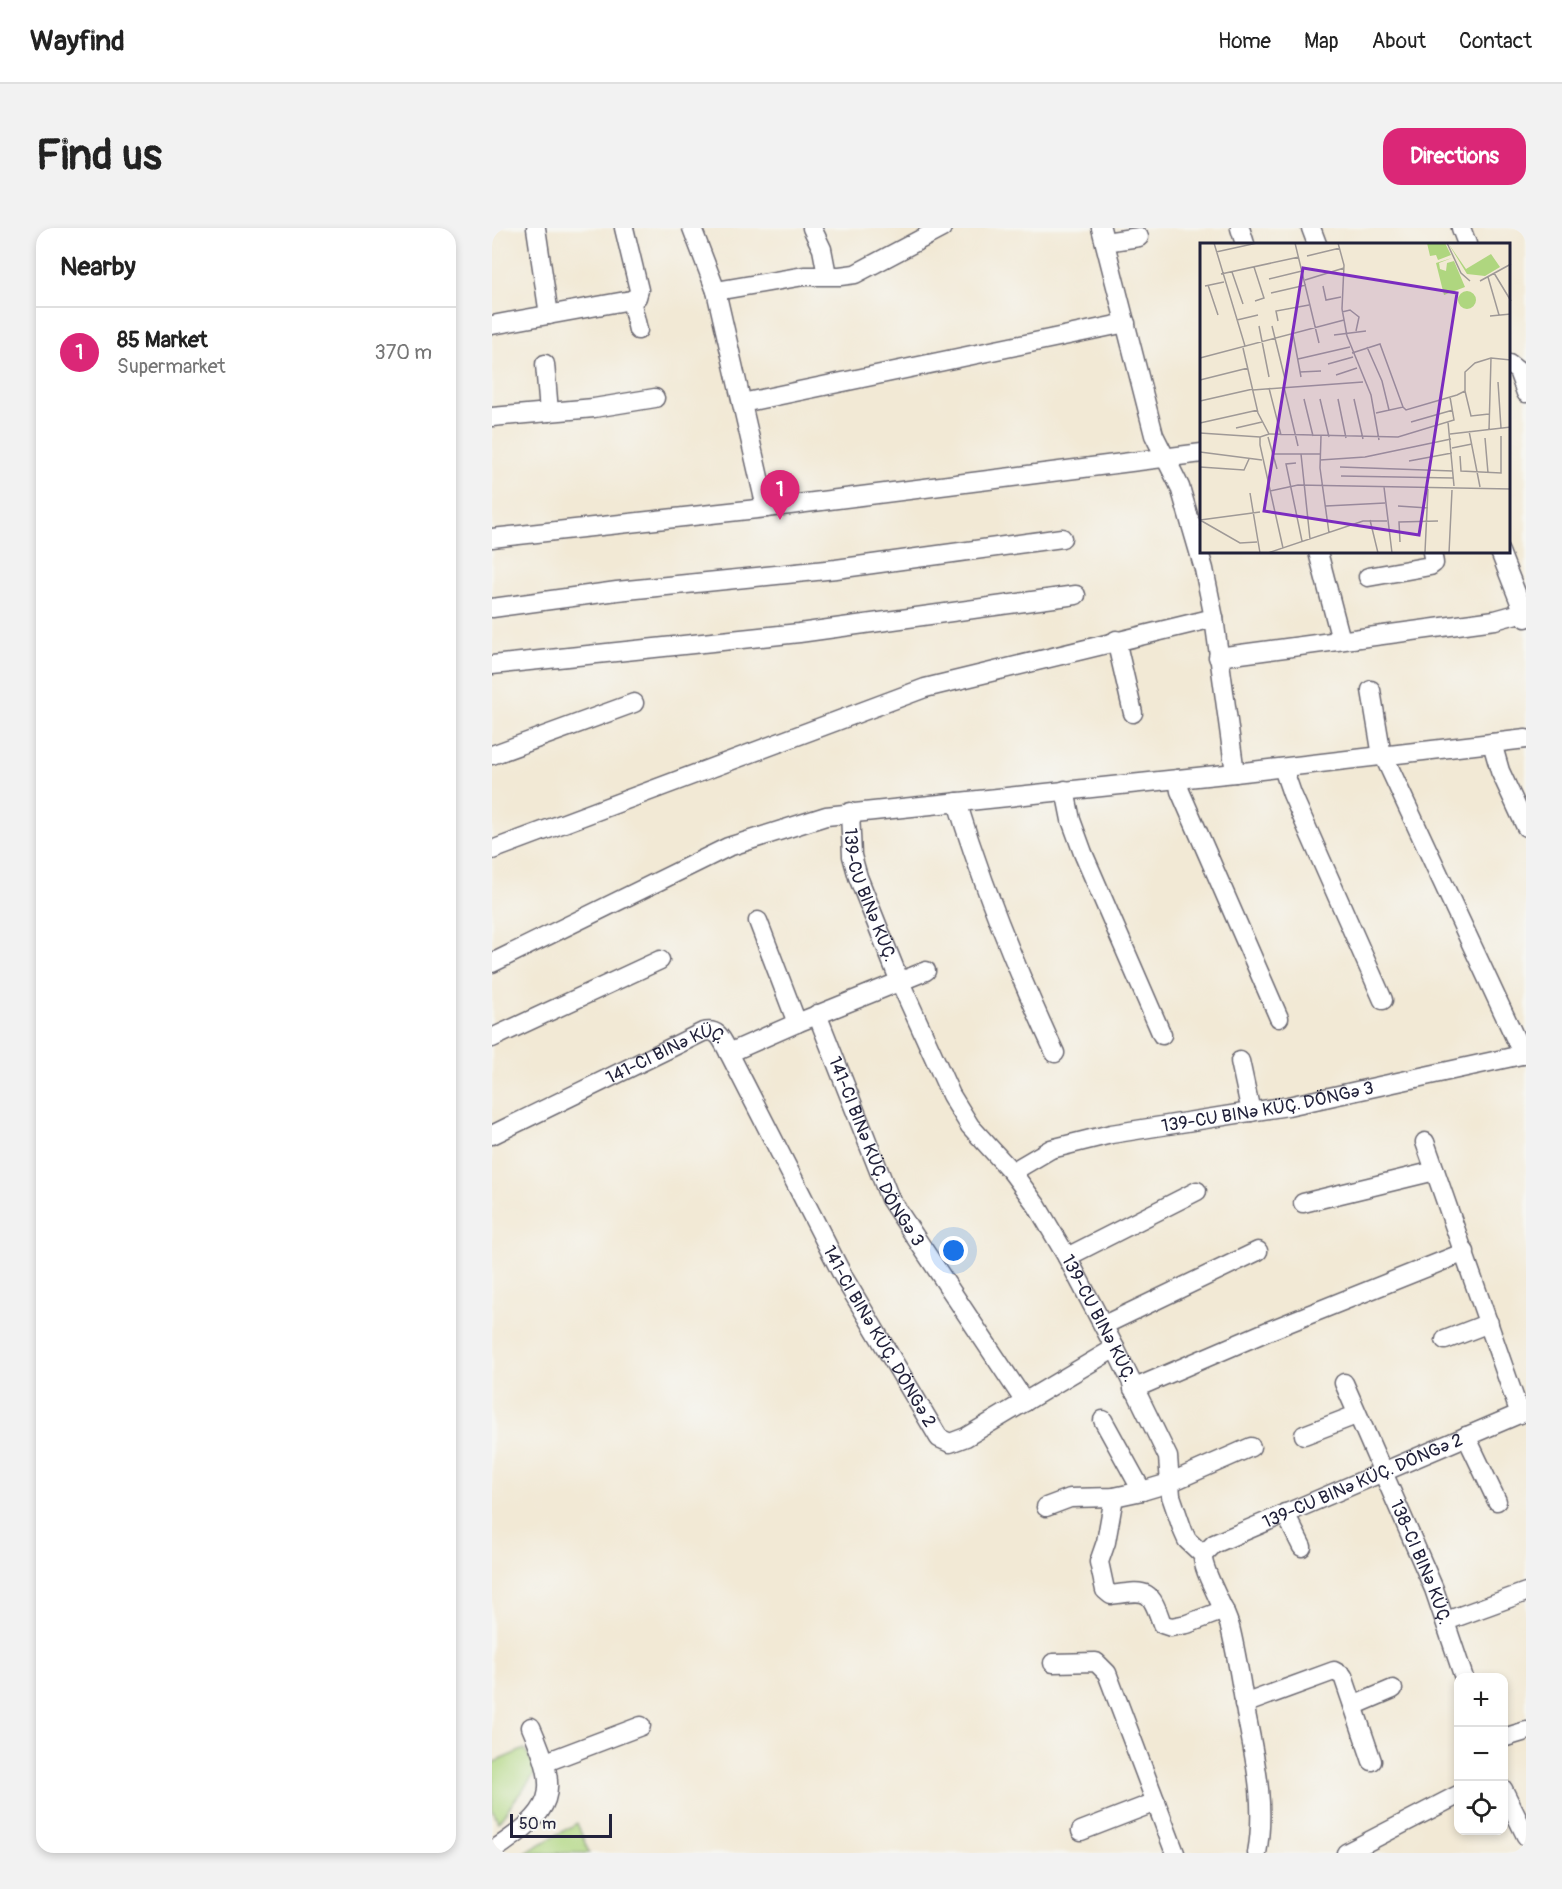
<!DOCTYPE html>
<meta charset="utf-8">
<style>
body{margin:0;font-family:Pangolin,sans-serif;background:#f2f2f2;color:#222}
.controls{position:absolute;right:18px;bottom:18px;display:grid;overflow:hidden;border-radius:12px;box-shadow:0 3px 9px #0003}
.controls button{width:54px;height:54px;display:grid;place-items:center;padding:0;border:0;border-bottom:2px solid #e0e0e0;background:#fff;color:#222;font:30px sans-serif}
.scale{position:absolute;left:18px;bottom:15px;width:102px;box-sizing:border-box;padding-left:6px;border:3px solid #22223b;border-top:0;font-size:16px;line-height:21px;white-space:nowrap;color:#22223b;-webkit-text-stroke:4px #f6f6f2;paint-order:stroke}
.you{position:absolute;left:462px;top:1023px;width:21px;height:21px;margin:-15px;border:4px solid #fff;border-radius:50%;background:#1a73e8;box-shadow:0 0 0 9px #1a73e833}
.badge{display:grid;place-items:center;width:39px;height:39px;border-radius:50%;background:#db2777;color:#fff;font-size:20px;font-weight:700}
.pin{position:absolute;translate:-50% -50px;filter:drop-shadow(0 2px 3px #0008)}
.pin::after{content:'';position:absolute;top:32px;width:21px;height:18px;background:inherit;clip-path:polygon(0 0,100% 0,50% 100%)}
.list{margin:0;padding:0;list-style:none}
h2{display:flex;justify-content:space-between;align-items:center;height:78px;margin:0;padding:0 24px;font-size:26px}
h2 small{font-size:20px;font-weight:400;color:#767676}
.list li{display:grid;grid-template-columns:39px 1fr auto;gap:18px;align-items:center;box-sizing:border-box;height:90px;padding:0 24px;border-top:2px solid #e0e0e0}
.list b{display:block;font-size:22px;white-space:nowrap}
.list p{margin:0;font-size:20px;white-space:nowrap;color:#767676}
.list em{font-size:20px;font-style:normal;color:#767676}
.icon{flex:none;width:33px;height:33px;fill:none;stroke:currentColor;stroke-width:2;stroke-linecap:round;stroke-linejoin:round}
.map{position:relative;flex:none;width:1034px;height:1625px;overflow:hidden;border-radius:18px}
header{display:flex;align-items:center;gap:36px;box-sizing:border-box;height:84px;padding:0 30px;background:#fff;border-bottom:2px solid #e0e0e0}
header strong{font-size:28px}
nav{display:flex;gap:33px;margin-inline-start:auto;font-size:21px}
.intro{display:flex;align-items:center;justify-content:space-between;box-sizing:border-box;height:144px;padding:0 36px}
h1{margin:0;font-size:42px}
.button{padding:15px 27px;border-radius:18px;background:#db2777;color:#fff;font-size:21px;font-weight:700}
main{display:flex;gap:36px;padding:0 36px}
aside{flex:1;background:#fff;border-radius:18px;box-shadow:0 3px 9px #0003}
.map>svg:first-child{display:block}
.green{fill:#afd67f;stroke:#687c5d;stroke-width:1.5}
.lines{fill:none;stroke-linecap:round;stroke-linejoin:round}
.minor-casing{stroke:#6b6871;stroke-width:21}
.minor{stroke:#fff;stroke-width:18}
.labels{text-anchor:middle;dominant-baseline:central;stroke-width:4.5;stroke-linejoin:round;paint-order:stroke}
.street-label{font-size:18px;fill:#22223b;stroke:#f6f6f2}
.inset-road{fill:none;stroke:#9f9997;stroke-width:1.5}
.view{fill:#7b2cbf;fill-opacity:0.15;stroke:#7b2cbf;stroke-width:3}
.inset-edge{fill:none;stroke:#22223b;stroke-width:3}
</style>
<header>
<strong>Wayfind</strong>
<nav><a>Home</a><a>Map</a><a>About</a><a>Contact</a></nav>
</header>
<div class="intro"><h1>Find us</h1><a class="button">Directions</a></div>
<main>
<aside>
<h2>Nearby<small></small></h2>
<ul class="list">
<li><span class="badge">1</span><div><b>85 Market</b><p>Supermarket</p></div><em>370 m</em></li>
</ul>
</aside>
<div class="map">
<svg width="1034" height="1625" viewBox="0 0 1034 1625">
<rect width="100%" height="100%" fill="#f6f6f2"/>
<filter id="ink" filterUnits="userSpaceOnUse"><feTurbulence type="fractalNoise" baseFrequency=".0167" numOctaves="2"/><feDisplacementMap in="SourceGraphic" scale="12" xChannelSelector="R" yChannelSelector="G"/><feConvolveMatrix kernelMatrix="1 2 1 2 8 2 1 2 1" color-interpolation-filters="sRGB"/></filter>
<filter id="wash" filterUnits="userSpaceOnUse"><feTurbulence type="fractalNoise" baseFrequency=".008" numOctaves="4" result="noise"/><feDisplacementMap in="SourceGraphic" scale="24" xChannelSelector="R" yChannelSelector="G"/><feGaussianBlur stdDeviation="1.35" result="paint"/><feColorMatrix in="noise" values="0 0 0 0 0 0 0 0 0 0 0 0 0 0 0 0 0 1.4 0 .05"/><feComposite in="paint" operator="in"/></filter>
<g filter="url(#wash)">
<rect width="100%" height="100%" fill="#f2e9d5"/>
<path class="green" d="M 33,1521 L 45,1543 L 6,1594 L 0,1580 L 0,1535 Z
M 85,1595 L 97,1625 L 33,1625 Z"/>
</g>
<g filter="url(#ink)">
<g class="lines">
<g class="minor-casing">
<g id="minor">
<path d="M 44,0 L 57,87"/>
<path d="M 200,0 L 224,63 L 274,280"/>
<path d="M 320,0 L 330,21 L 335,47"/>
<path d="M 609,0 L 662,207 L 688,259 L 712,341 L 722,390 L 743,545"/>
<path d="M 748,0 L 753,16"/>
<path d="M 819,0 L 825,16"/>
<path d="M 969,0 L 975,16"/>
<path d="M 613,14 L 647,9"/>
<path d="M 224,63 L 312,48 L 348,48 L 363,46 L 450,0"/>
<path d="M 139,72 L 146,102"/>
<path d="M 0,97 L 139,72 L 145,69 L 147,62 L 132,0"/>
<path d="M 53,136 L 57,184"/>
<path d="M 1017,136 L 1026,143 L 1034,165"/>
<path d="M 250,175 L 634,95"/>
<path d="M 0,189 L 102,180 L 163,170"/>
<path d="M 0,310 L 274,280 L 710,225"/>
<path d="M 826,324 L 849,412"/>
<path d="M 1008,324 L 1034,390"/>
<path d="M 876,349 L 938,338 L 942,335 L 940,324"/>
<path d="M 0,380 L 125,363 L 344,341 L 570,310"/>
<path d="M 624,412 L 641,485"/>
<path d="M 726,429 L 1003,392 L 1032,384"/>
<path d="M 0,437 L 307,405 L 584,367"/>
<path d="M 879,462 L 889,522 L 1031,827"/>
<path d="M 1000,515 L 1008,543 L 1034,599"/>
<path d="M 0,527 L 142,475"/>
<path d="M 791,540 L 800,566 L 891,772"/>
<path d="M 686,551 L 688,563 L 787,790"/>
<path d="M 573,562 L 579,592 L 591,625 L 670,807"/>
<path d="M 465,574 C 492,662 524,741 563,825"/>
<path id="s1" d="M 358,584 L 360,628 L 366,649 L 408,754 L 459,867 L 478,898 L 520,944 L 545,978 L 575,1029 L 623,1120 L 676,1229 L 679,1268 L 691,1303 L 695,1312 L 711,1327 C 709,1341 733,1380 738,1399 C 745,1427 749,1456 754,1485 C 763,1532 774,1576 765,1625"/>
<path d="M 0,622 L 433,460 L 722,390"/>
<path d="M 266,693 L 305,795"/>
<path d="M 0,735 L 236,619 L 334,588 L 743,545 L 1034,511"/>
<path id="s2" d="M 325,786 L 398,971 L 533,1174"/>
<path d="M 0,810 L 168,732"/>
<path id="s3" d="M 237,825 L 352,1050 L 447,1210 L 458,1215 L 474,1209 L 623,1120"/>
<path d="M 748,833 L 759,884"/>
<path id="s4" d="M 0,907 L 211,804 C 227,800 230,812 237,825 L 305,795 L 434,743"/>
<path d="M 933,914 L 1028,1186"/>
<path id="s5" d="M 520,944 L 559,921 L 619,906 L 796,878 L 1034,826"/>
<path d="M 811,975 L 943,943"/>
<path d="M 575,1029 L 705,963"/>
<path d="M 612,1097 L 766,1023"/>
<path d="M 953,1112 L 997,1095"/>
<path id="s6" d="M 852,1155 L 942,1361 L 972,1450"/>
<path d="M 641,1161 L 776,1103 L 973,1024"/>
<path d="M 611,1192 L 650,1263"/>
<path d="M 812,1207 L 864,1187"/>
<path d="M 974,1208 L 1005,1273"/>
<path d="M 622,1269 L 614,1314 L 607,1334 L 613,1362 L 619,1367 C 655,1362 658,1360 670,1396 L 679,1399 L 695,1396 L 732,1382"/>
<path d="M 554,1279 L 578,1270 L 622,1269 L 650,1263 L 677,1255 L 759,1219"/>
<path d="M 793,1285 L 810,1319"/>
<path id="s7" d="M 711,1327 L 722,1316 L 1034,1183"/>
<path d="M 954,1393 L 1034,1364"/>
<path d="M 561,1435 L 604,1434 L 615,1445 L 683,1625"/>
<path d="M 752,1476 L 842,1443 L 851,1448 L 880,1533"/>
<path d="M 861,1478 L 901,1461"/>
<path d="M 1011,1510 L 1034,1503"/>
<path d="M 54,1534 L 149,1498"/>
<path d="M 1011,1561 L 1034,1608"/>
<path d="M 589,1603 L 664,1574"/>
<path d="M 0,1623 C 62,1582 69,1567 39,1499"/>
<path d="M 854,1625 L 966,1567"/>
</g>
</g>
<use href="#minor" class="minor"/>
</g>
</g>
<g class="labels">
<g class="street-label">
<text stroke="none"><textPath href="#s1" startOffset="86">139-CU BINƏ KÜÇ.</textPath></text>
<text stroke="none"><textPath href="#s4" startOffset="194">141-CI BINƏ KÜÇ.</textPath></text>
<text stroke="none"><textPath href="#s5" startOffset="266">139-CU BINƏ KÜÇ. DÖNGƏ 3</textPath></text>
<text stroke="none"><textPath href="#s2" startOffset="150">141-CI BINƏ KÜÇ. DÖNGƏ 3</textPath></text>
<text stroke="none"><textPath href="#s1" startOffset="572">139-CU BINƏ KÜÇ.</textPath></text>
<text stroke="none"><textPath href="#s3" startOffset="321">141-CI BINƏ KÜÇ. DÖNGƏ 2</textPath></text>
<text stroke="none"><textPath href="#s7" startOffset="177">139-CU BINƏ KÜÇ. DÖNGƏ 2</textPath></text>
<text stroke="none"><textPath href="#s6" startOffset="195">138-CI BINƏ KÜÇ.</textPath></text>
</g>
</g>
<g transform="translate(708 15)">
<rect width="310" height="310" fill="#f2e9d5"/>
<path d="M 227,0 L 245,0 L 251,12 L 238,17 L 236,12 L 230,13 ZM 248,0 L 266,26 L 291,11 L 300,24 L 285,33 L 267,31 ZM 252,15 L 239,20 L 240,26 L 246,28 L 247,20 L 254,18 L 265,44 L 244,52 L 236,20 ZM258 57a9 9 0 1 1 18 0a9 9 0 1 1-18 0Z" fill="#afd67f"/>
<path class="inset-road" d="M 14,0 L 45,103M 95,0 L 119,100M 138,0 L 144,22 L 142,66 L 147,93 L 171,152 L 179,197M 247,0 L 261,30 L 270,38M 16,9 L 57,0M 107,13 L 140,5M 54,24 L 64,55 L 55,58M 32,29 L 43,61M 294,30 L 311,58M 21,31 L 99,14M 288,34 L 299,72M 69,36 L 102,28M 105,37 L 144,25M 280,38 L 311,21M 8,42 L 18,72M 5,43 L 24,39M 123,43 L 126,57 L 141,54M 71,50 L 106,42M 142,69 L 150,67 L 159,74 L 156,88M 290,73 L 311,71M 37,77 L 58,72M 78,78 L 76,68 L 109,62M 59,83 L 69,134M 72,83 L 85,136M 93,91 L 101,134M 134,92 L 166,88M 167,104 L 182,138 L 189,167M 43,105 L 58,170 L 69,191 L 60,194 L 60,202 L 83,305M 152,110 L 180,101 L 203,164M 0,115 L 144,77M 98,116 L 150,104M 128,121 L 153,114M 100,129 L 121,128M 136,132 L 157,125M 0,137 L 48,125M 298,139 L 301,185M 84,144 L 98,203M 69,145 L 81,192M 53,147 L 163,139M 265,148 L 271,173 L 289,171M 104,156 L 113,193M 120,156 L 129,194M 138,156 L 146,195M 154,156 L 163,196M 0,158 L 53,146M 176,170 L 203,164 L 206,167 L 257,152 L 265,148 L 265,129 L 275,120 L 291,115 L 311,117M 211,179 L 253,167M 248,179 L 254,243M 0,180 L 58,167M 36,185 L 62,179M 289,187 L 291,115M 269,188 L 280,244M 0,190 L 60,194M 69,191 L 198,194 L 254,177 L 250,154M 250,191 L 311,184M 121,193 L 120,225 L 129,290M 68,194 L 77,226M 285,195 L 288,230M 252,205 L 272,201M 0,209 L 62,217M 74,211 L 120,211M 101,211 L 110,296M 260,213 L 261,228 L 301,230 L 301,193M 120,217 L 165,214 L 251,196M 209,218 L 252,210M 96,220 L 86,221 L 102,298M 0,224 L 44,227 L 49,216M 140,224 L 253,228M 141,233 L 253,235M 184,244 L 192,310M 70,248 L 98,242 L 311,246M 50,250 L 60,310M 126,263 L 185,260M 198,263 L 228,265M 0,277 L 40,300 L 57,299M 0,277 L 60,269M 170,277 L 178,310M 200,299 L 199,279 L 238,278M 225,309 L 228,246M 68,310 L 163,278 L 187,278M 183,310 L 247,310M 249,310 L 252,247"/>
<path class="view" d="M 103,25 L 257,50 L 219,292 L 64,268 Z"/>
<rect width="310" height="310" class="inset-edge"/>
</g>
</svg>
<div class="controls">
<button>+</button>
<button>−</button>
<button><svg class="icon" aria-label="locate" viewBox="0 0 24 24"><circle cx="12" cy="12" r="6"/><path d="M12 2v4M12 18v4M2 12h4M18 12h4"/></svg></button>
</div>
<div class="scale">50 m</div>
<div class="you"></div>
<div class="pin badge" style="left:288px;top:292px">1</div>
</div>
</main>
